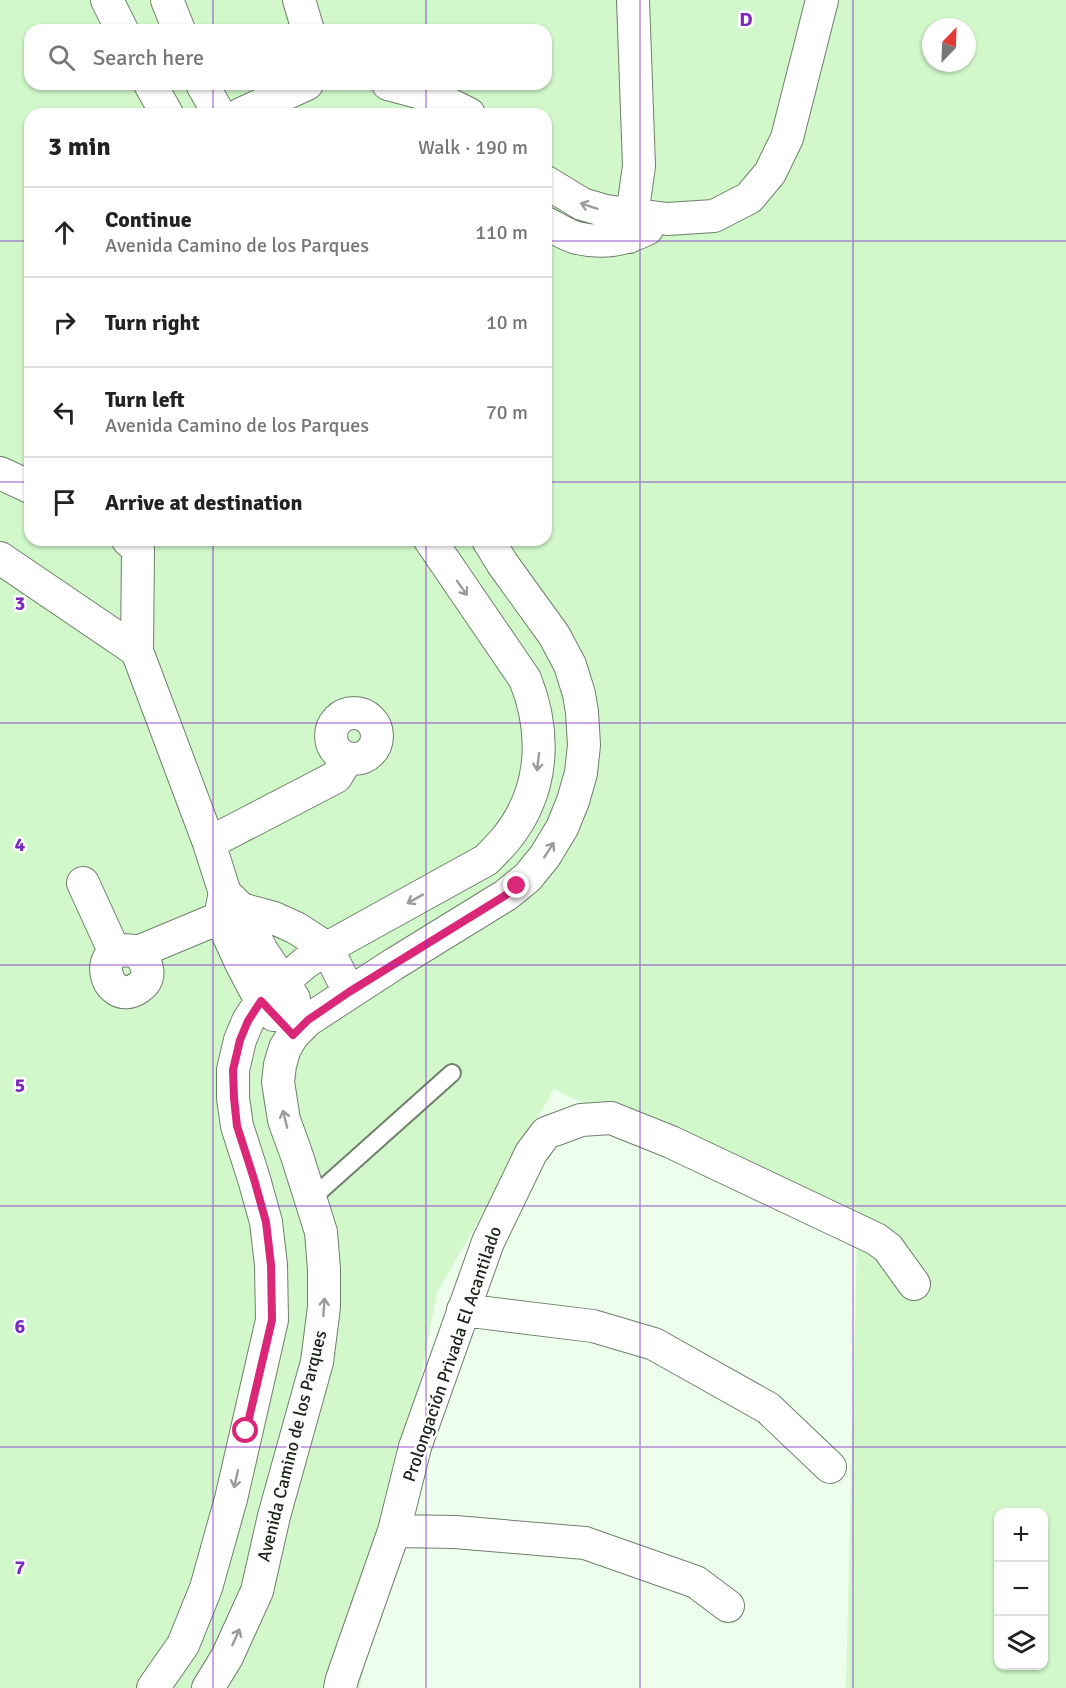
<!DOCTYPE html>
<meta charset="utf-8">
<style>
body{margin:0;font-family:Signika,sans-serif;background:#f2f2f2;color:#222}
.controls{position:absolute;right:18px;bottom:18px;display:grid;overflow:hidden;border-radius:12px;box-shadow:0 2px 4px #0004}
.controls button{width:54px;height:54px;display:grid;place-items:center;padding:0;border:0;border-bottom:2px solid #e0e0e0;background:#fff;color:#222;font:30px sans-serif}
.compass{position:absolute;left:922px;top:18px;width:54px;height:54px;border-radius:50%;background:#fff;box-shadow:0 2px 4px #0004;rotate:23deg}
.stop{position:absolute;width:18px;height:18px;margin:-14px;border:4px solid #db2777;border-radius:50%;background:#fff}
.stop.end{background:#db2777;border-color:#fff;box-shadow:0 2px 6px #0008}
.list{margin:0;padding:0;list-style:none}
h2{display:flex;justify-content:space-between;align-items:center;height:78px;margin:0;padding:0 24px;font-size:26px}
h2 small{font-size:20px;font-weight:400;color:#767676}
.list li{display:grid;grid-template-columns:39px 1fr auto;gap:18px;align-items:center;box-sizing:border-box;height:90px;padding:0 24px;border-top:2px solid #e0e0e0}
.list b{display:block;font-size:22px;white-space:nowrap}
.list p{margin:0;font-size:20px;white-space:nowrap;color:#767676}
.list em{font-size:20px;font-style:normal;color:#767676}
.icon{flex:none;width:33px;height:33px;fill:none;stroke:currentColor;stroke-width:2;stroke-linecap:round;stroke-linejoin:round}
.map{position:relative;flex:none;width:1066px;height:1688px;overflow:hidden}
.search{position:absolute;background:#fff;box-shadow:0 2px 4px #0004;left:24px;top:24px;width:528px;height:66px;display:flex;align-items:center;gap:15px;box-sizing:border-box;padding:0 21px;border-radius:18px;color:#767676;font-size:22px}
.panel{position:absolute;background:#fff;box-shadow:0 2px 4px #0004;left:24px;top:108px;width:528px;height:438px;border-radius:18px}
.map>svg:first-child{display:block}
.green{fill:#d1f7cb;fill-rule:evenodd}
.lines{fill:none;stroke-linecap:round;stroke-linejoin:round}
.service-casing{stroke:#6e806b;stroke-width:20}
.minor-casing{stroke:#6e806b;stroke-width:34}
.service{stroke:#fff;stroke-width:16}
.minor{stroke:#fff;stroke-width:32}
.oneway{stroke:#999c98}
.route{stroke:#db2777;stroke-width:8}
.grid{fill:none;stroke:#7b2cbf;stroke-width:1.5;stroke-opacity:0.55}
.labels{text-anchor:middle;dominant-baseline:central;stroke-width:5;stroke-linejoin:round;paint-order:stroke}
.street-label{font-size:18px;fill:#1c231b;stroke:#fff}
.grid-label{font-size:20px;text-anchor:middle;font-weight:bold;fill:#7b2cbf;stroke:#fff;stroke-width:5;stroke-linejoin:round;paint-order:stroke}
</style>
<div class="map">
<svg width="1066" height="1688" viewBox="0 0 1066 1688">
<rect width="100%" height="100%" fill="#eefeec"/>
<path class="green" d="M 0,0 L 1066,0 L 1066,1688 L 846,1688 L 857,1239 L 554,1089 L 437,1293 L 360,1688 L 0,1688 ZM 931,27 L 967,27 L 967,63 L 931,63 ZM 30,30 L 546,30 L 546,84 L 30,84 ZM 30,114 L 546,114 L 546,540 L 30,540 ZM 998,1512 L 1044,1512 L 1044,1666 L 998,1666 Z"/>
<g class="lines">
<g class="service-casing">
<path id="service" d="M 311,1199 L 452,1073"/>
</g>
<g class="minor-casing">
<path id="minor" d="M 107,0 L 122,30
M 167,0 L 179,30
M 299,0 L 308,30
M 150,84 L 167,114
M 202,84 L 219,114
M 388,84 L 433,96 L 469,114
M 241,114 L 307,84
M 546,182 L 582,204 L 606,211 L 667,219 L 714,216 L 749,198 L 770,173 L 787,138 L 822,0
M 546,223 C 556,228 566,235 577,238 C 603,244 624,240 647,229
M 629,237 L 639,166 L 633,0
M 0,473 L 30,487
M 128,540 L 138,549 L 137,651 L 209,843 L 225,893 L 241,909 L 262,951 L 294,999
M 0,558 L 137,651
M331 736a23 23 0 1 1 46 0a23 23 0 1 1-46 0Z
M 209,843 L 336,777 L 347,759
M 83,883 L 115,953
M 224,897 L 220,917 L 240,961 L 261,1001 L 274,1015
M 138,952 C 148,964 153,978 138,988 C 106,1010 86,939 138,952 L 241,909 L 274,918 L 296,928 L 327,948 L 349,992
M 463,1310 L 593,1326 L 654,1344 L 768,1408 L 830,1467
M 394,1531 L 455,1532 L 585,1543 L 696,1582 L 728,1606
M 153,1688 L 183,1645 L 206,1588 L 231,1499 L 272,1320 L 271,1265 L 266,1222 L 254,1179 L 237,1126 L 233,1098 L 233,1070 L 240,1040 L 248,1021 L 261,1001 L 305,963 L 327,948 L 486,860 C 492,854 499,847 505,840 C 544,793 547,734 525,679 L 430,540
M 208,1688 L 227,1657 L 257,1591 L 274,1516 L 317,1362 L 324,1307 L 324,1269 L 321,1232 L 297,1156 L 284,1120 L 278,1082 L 280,1065 L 285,1048 L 293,1035 L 308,1020 L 394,964 L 506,895 L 528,877 L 545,856 L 562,828 L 573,801 L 581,773 L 584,745 L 582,712 L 579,694 L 570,665 L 554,635 L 502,563 L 488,540
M 340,1688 L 342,1679 L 394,1531 L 415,1447 L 488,1242 L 531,1153 L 546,1133 L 581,1120 L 611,1118 L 671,1142 L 876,1239 L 888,1248 L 914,1284"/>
</g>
<use href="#service" class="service"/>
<use href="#minor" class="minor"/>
</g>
<defs><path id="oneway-shaft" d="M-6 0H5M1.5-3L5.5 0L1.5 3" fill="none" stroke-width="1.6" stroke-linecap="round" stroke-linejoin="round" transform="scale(1.5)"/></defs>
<g class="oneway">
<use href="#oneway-shaft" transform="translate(589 206) rotate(-162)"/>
<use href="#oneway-shaft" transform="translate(462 588) rotate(55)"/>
<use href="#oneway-shaft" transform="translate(538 762) rotate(97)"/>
<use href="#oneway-shaft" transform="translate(549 850) rotate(-57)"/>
<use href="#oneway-shaft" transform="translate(415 899) rotate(151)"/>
<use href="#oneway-shaft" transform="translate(285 1119) rotate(-104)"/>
<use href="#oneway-shaft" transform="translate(324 1307) rotate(-86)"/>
<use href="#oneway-shaft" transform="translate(236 1479) rotate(103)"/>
<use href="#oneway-shaft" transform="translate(236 1637) rotate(-66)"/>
</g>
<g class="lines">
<path class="route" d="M 246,1431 L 272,1320 L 271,1265 L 266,1222 L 254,1179 L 237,1126 L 234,1098 L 233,1070 L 240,1040 L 248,1021 L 261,1001 L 293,1035 L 308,1020 L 349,992 L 506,895 L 517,886"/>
</g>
<path class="grid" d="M 213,0 L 213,30M 426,0 L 426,30M 640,0 L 640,1688M 853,0 L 853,1688M 213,84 L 213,114M 426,84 L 426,114M 0,241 L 30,241M 546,241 L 1066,241M 0,482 L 30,482M 546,482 L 1066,482M 213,540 L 213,1688M 426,540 L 426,1688M 0,723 L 1066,723M 0,965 L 1066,965M 0,1206 L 1066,1206M 0,1447 L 1066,1447"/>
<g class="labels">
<g class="street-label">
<text transform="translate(452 1354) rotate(-71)">Prolongación Privada El Acantilado</text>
<text transform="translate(292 1446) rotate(-76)">Avenida Camino de los Parques</text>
</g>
</g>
<g class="grid-label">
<text x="746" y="26">D</text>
<text x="20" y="610">3</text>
<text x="20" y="851">4</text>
<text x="20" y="1092">5</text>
<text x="20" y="1333">6</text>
<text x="20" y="1574">7</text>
</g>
</svg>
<div class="controls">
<button>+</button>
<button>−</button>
<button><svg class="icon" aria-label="layers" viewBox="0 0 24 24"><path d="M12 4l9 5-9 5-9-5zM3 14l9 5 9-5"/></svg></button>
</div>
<svg class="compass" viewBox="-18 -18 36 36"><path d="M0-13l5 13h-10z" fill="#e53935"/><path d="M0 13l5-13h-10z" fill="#767676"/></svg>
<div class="stop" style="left:246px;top:1431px"></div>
<div class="stop end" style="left:517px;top:886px"></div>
<div class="search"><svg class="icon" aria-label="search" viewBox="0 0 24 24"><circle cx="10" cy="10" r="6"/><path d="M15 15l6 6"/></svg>Search here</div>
<section class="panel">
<h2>3 min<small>Walk · 190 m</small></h2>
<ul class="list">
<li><svg class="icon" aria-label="ahead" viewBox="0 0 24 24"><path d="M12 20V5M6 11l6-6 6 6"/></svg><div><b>Continue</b><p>Avenida Camino de los Parques</p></div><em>110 m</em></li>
<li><svg class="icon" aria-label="right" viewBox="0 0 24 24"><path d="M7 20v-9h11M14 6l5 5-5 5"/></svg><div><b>Turn right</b></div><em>10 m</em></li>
<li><svg class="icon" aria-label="left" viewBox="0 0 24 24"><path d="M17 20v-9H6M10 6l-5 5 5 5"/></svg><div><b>Turn left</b><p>Avenida Camino de los Parques</p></div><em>70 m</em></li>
<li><svg class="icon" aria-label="arrive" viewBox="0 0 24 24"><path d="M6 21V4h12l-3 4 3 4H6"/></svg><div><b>Arrive at destination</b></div></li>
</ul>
</section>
</div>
